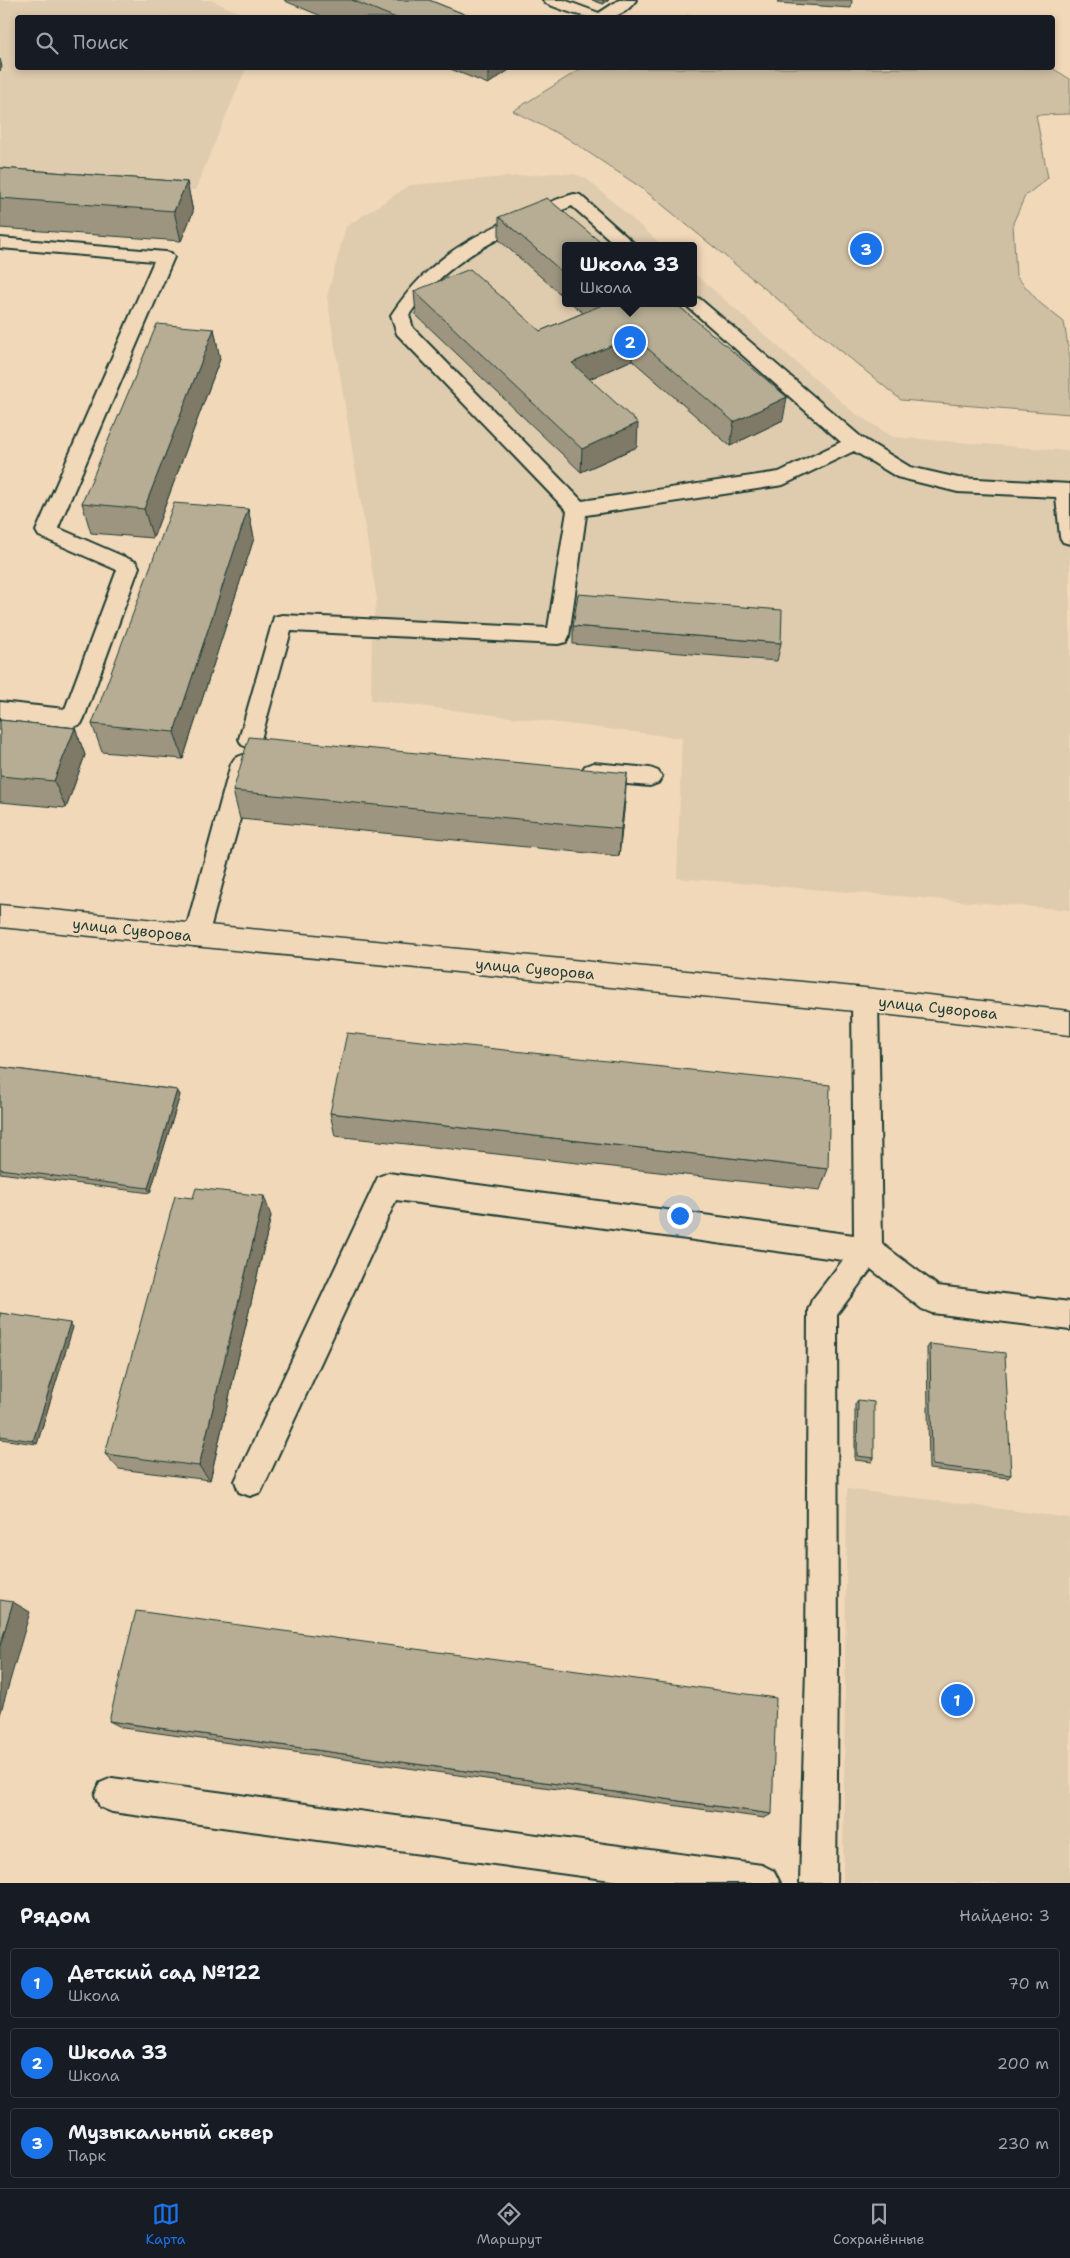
<!DOCTYPE html>
<html lang="ru">
<meta charset="utf-8">
<style>
body{margin:0;font-family:"Shantell Sans",sans-serif;background:#20242c;color:#f1f3f6}
.you{position:absolute;left:679px;top:1215px;width:18px;height:18px;margin:-12px;border:4px solid #fff;border-radius:50%;background:#1a73e8;box-shadow:0 0 0 8px #1a73e833}
.badge{display:grid;place-items:center;width:32px;height:32px;border-radius:50%;background:#1a73e8;color:#fff;font-size:16px;font-weight:700}
.pin{position:absolute;translate:-50% -50%;border:2px solid #fff;box-shadow:0 1px 5px #0006}
.popup{position:absolute;left:562px;top:242px;width:135px;height:65px;box-sizing:border-box;display:grid;place-content:center;border-radius:5px;background:#171b24;filter:drop-shadow(0 1px 4px #0005);font-size:16px;white-space:nowrap;color:#9ea1a6}
.popup b{font-size:19px;color:#f1f3f6}
.popup::after{content:'';position:absolute;left:50%;top:100%;margin-left:-10px;border:10px solid transparent;border-top-color:#171b24}
.list{margin:0;padding:0;list-style:none}
h2{display:flex;justify-content:space-between;align-items:center;height:65px;margin:0;padding:0 20px;font-size:21px}
h2 small{font-size:16px;font-weight:400;color:#9ea1a6}
.list li{display:grid;grid-template-columns:32px 1fr auto;gap:15px;align-items:center;box-sizing:border-box;height:70px;margin:0 10px 10px;padding:0 10px;border:1px solid #363941;border-radius:5px}
.list b{display:block;font-size:19px;white-space:nowrap}
.list p{margin:0;font-size:16px;white-space:nowrap;color:#9ea1a6}
.list em{font-size:16px;font-style:normal;color:#9ea1a6}
.icon{flex:none;width:28px;height:28px;fill:none;stroke:currentColor;stroke-width:2;stroke-linecap:round;stroke-linejoin:round}
.map{position:relative;flex:none;width:1070px;height:1883px;overflow:hidden}
.search{position:absolute;background:#171b24;box-shadow:0 2px 8px #0003;left:15px;right:15px;top:15px;height:55px;display:flex;align-items:center;gap:12px;box-sizing:border-box;padding:0 18px;border-radius:5px;color:#9ea1a6;font-size:19px}
.sheet{height:305px;background:#171b24}
nav{display:flex;justify-content:space-around;align-items:center;box-sizing:border-box;height:70px;border-top:1px solid #363941;background:#171b24;font-size:14px;color:#9ea1a6}
nav a{display:grid;justify-items:center;gap:2px}
nav .on{color:#1a73e8}
.map>svg:first-child{display:block}
.built{fill:#dfcbae}
.green{fill:#cfbfa3;stroke:#777e6c}
.lines{fill:none;stroke-linecap:round;stroke-linejoin:round}
.service-casing{stroke:#1f3d34;stroke-width:4}
.secondary-casing{stroke:#1f3d34;stroke-width:3}
.service{fill:#f1d8b9;fill-rule:evenodd}
.secondary{fill:#f1d8b9;fill-rule:evenodd}
.wall{fill:#9d957f;stroke:#1f3d34}
.shaded-wall{fill:#7f7968;stroke:#1f3d34}
.building{fill:#b6ad94;stroke:#1f3d34}
.labels{text-anchor:middle;dominant-baseline:central;stroke-width:5;stroke-linejoin:round;paint-order:stroke}
.street-label{font-size:15px;fill:#1f3d34;stroke:#f1d8b9}
</style>
<div class="map">
<svg width="1070" height="1883" viewBox="0 0 1070 1883">
<rect width="100%" height="100%" fill="#f1d8b9"/>
<filter id="ink" filterUnits="userSpaceOnUse"><feTurbulence type="fractalNoise" baseFrequency=".02" numOctaves="2"/><feDisplacementMap in="SourceGraphic" scale="10" xChannelSelector="R" yChannelSelector="G"/><feConvolveMatrix kernelMatrix="1 2 1 2 8 2 1 2 1" color-interpolation-filters="sRGB"/></filter>
<g filter="url(#ink)">
<path class="built" d="M 0,0 L 211,0 L 248,17 L 18,18 L 18,68 L 246,68 L 195,190 L 0,176 Z
M 556,173 L 573,174 L 586,178 L 663,246 L 566,246 L 566,303 L 694,303 L 694,273 L 853,412 L 893,437 L 1070,451 L 1070,910 L 677,878 L 682,738 L 371,700 L 372,627 L 377,600 L 327,297 L 346,227 L 410,185 Z
M 847,1489 L 1070,1518 L 1070,1883 L 843,1883 Z"/>
<path class="green" d="M 1052,68 L 1070,79 L 1070,114 L 1036,115 L 1048,178 L 1025,196 L 1013,223 L 1016,276 L 1040,303 L 1064,322 L 1070,358 L 1070,414 L 901,400 L 643,189 L 567,138 L 513,111 L 582,68 Z"/>
<g class="lines">
<g class="service-casing">
<path id="service" d="M 543,0 L 564,0 L 599,13 L 619,0 L 636,0 C 614,32 573,14 545,3 Z
M 574,194 L 580,195 L 637,246 L 617,246 L 572,206 C 508,233 449,255 409,315 L 413,328 L 582,501 L 779,472 L 841,442 L 688,307 L 685,303 L 694,303 L 694,297 L 700,299 L 862,438 L 910,467 L 958,478 L 1070,484 L 1070,544 L 1063,542 L 1060,537 L 1056,497 L 958,492 L 897,477 L 854,451 L 783,485 L 586,515 L 569,636 L 566,642 L 558,644 L 291,631 L 261,739 L 258,745 L 250,748 L 242,745 L 239,739 L 274,617 L 282,615 L 548,628 L 567,511 L 397,334 L 391,315 C 428,260 467,238 527,212 C 543,206 558,198 574,194 Z
M 0,238 L 165,252 L 171,253 L 174,257 L 58,528 L 136,562 L 139,567 L 84,718 L 81,724 L 73,727 L 0,720 L 0,702 L 65,709 L 117,570 L 39,536 L 36,531 L 154,261 L 0,248 Z
M 243,755 L 251,758 L 255,764 L 208,936 L 205,943 L 196,946 L 187,943 L 184,936 L 231,764 L 235,758 Z
M 593,763 L 650,768 L 658,771 L 662,777 L 658,783 L 650,786 L 593,781 L 585,778 L 581,772 L 585,766 Z
M 865,989 L 874,992 L 878,1000 L 882,1244 L 938,1286 L 1070,1302 L 1070,1330 L 932,1313 L 922,1309 L 871,1269 L 837,1314 L 838,1668 L 836,1883 L 800,1883 L 806,1668 L 808,1310 L 812,1300 L 843,1260 L 396,1200 L 261,1492 L 250,1496 L 239,1492 L 235,1481 L 378,1177 L 388,1173 L 854,1235 L 852,1000 L 856,992 Z
M 112,1778 L 762,1865 L 774,1871 L 780,1883 L 633,1883 L 112,1812 L 100,1807 L 95,1795 L 100,1783 Z"/>
</g>
<g class="secondary-casing">
<path id="secondary" d="M 0,905 L 865,988 L 1070,1011 L 1070,1035 L 865,1012 L 0,927 Z"/>
</g>
<use href="#service" class="service"/>
<use href="#secondary" class="secondary"/>
</g>
<path class="wall" d="M 284,0 L 429,0 L 474,18 L 326,18 L 285,1 Z
M 592,0 L 609,0 L 603,4 Z
M 778,0 L 852,0 L 851,8 L 777,3 Z
M 448,68 L 512,68 L 488,84 Z
M 0,168 L 187,182 L 193,212 L 181,241 L 0,228 Z
M 499,217 L 566,246 L 566,299 L 499,240 Z
M 414,291 L 540,331 L 583,313 L 571,303 L 675,303 L 783,420 L 730,446 L 632,360 L 589,379 L 637,447 L 581,472 L 416,315 Z
M 214,329 L 220,359 L 153,538 L 91,533 L 82,503 Z
M 248,509 L 254,538 L 183,759 L 102,752 L 92,724 Z
M 573,626 L 781,643 L 777,661 L 573,644 Z
M 0,720 L 75,728 L 85,755 L 66,808 L 0,802 Z
M 233,791 L 625,801 L 619,856 L 240,819 Z
M 0,1067 L 177,1090 L 180,1095 L 150,1193 L 0,1173 Z
M 330,1113 L 828,1169 L 820,1190 L 335,1136 Z
M 271,1216 L 210,1480 L 119,1469 L 105,1454 Z
M 0,1313 L 73,1327 L 37,1444 L 0,1439 Z
M 930,1344 L 1011,1475 L 1008,1478 L 929,1469 L 927,1348 Z
M 858,1400 L 874,1458 L 872,1462 L 855,1460 L 855,1404 Z
M 109,1721 L 772,1814 L 764,1818 L 123,1728 Z"/>
<path class="shaded-wall" d="M 603,0 L 609,0 L 603,4 Z
M 0,59 L 2,67 L 0,71 Z
M 488,68 L 512,68 L 488,84 Z
M 187,182 L 193,212 L 181,241 L 174,211 Z
M 214,329 L 220,359 L 153,538 L 144,509 Z
M 633,336 L 632,360 L 571,387 L 572,363 Z
M 787,397 L 783,420 L 730,446 L 734,422 Z
M 638,423 L 637,447 L 581,472 L 582,449 Z
M 248,509 L 254,538 L 183,759 L 174,732 Z
M 75,728 L 85,755 L 66,808 L 54,781 Z
M 627,773 L 625,801 L 619,856 L 621,829 Z
M 177,1090 L 180,1095 L 150,1193 L 148,1188 Z
M 264,1196 L 271,1216 L 210,1480 L 199,1466 Z
M 70,1323 L 73,1327 L 37,1444 L 33,1441 Z
M 13,1602 L 30,1612 L 0,1715 L 0,1646 Z"/>
<path class="building" d="M 352,0 L 429,0 L 474,18 L 396,18 Z
M 686,16 L 705,18 L 686,18 Z
M 0,168 L 187,182 L 174,211 L 0,198 Z
M 547,198 L 605,246 L 566,246 L 566,275 L 499,217 Z
M 470,269 L 540,331 L 602,305 L 600,303 L 675,303 L 787,397 L 734,422 L 633,336 L 572,363 L 638,423 L 582,449 L 414,291 Z
M 157,324 L 214,329 L 144,509 L 82,503 Z
M 174,503 L 248,509 L 174,732 L 92,724 Z
M 578,594 L 782,610 L 781,643 L 573,626 Z
M 0,720 L 75,728 L 54,781 L 0,776 Z
M 249,737 L 627,773 L 621,829 L 233,791 Z
M 347,1033 L 830,1085 L 828,1169 L 330,1113 Z
M 0,1067 L 177,1090 L 148,1188 L 0,1169 Z
M 196,1188 L 264,1196 L 199,1466 L 105,1454 L 175,1196 L 193,1198 Z
M 0,1313 L 70,1323 L 33,1441 L 0,1436 Z
M 930,1344 L 1005,1353 L 1011,1475 L 932,1465 Z
M 858,1400 L 874,1402 L 874,1458 L 857,1456 Z
M 0,1600 L 13,1602 L 0,1646 Z
M 136,1611 L 776,1698 L 772,1814 L 109,1721 Z"/>
</g>
<g class="labels">
<g class="street-label">
<text transform="translate(132 930) rotate(6)">улица Суворова</text>
<text transform="translate(535 969) rotate(5)">улица Суворова</text>
<text transform="translate(938 1008) rotate(6)">улица Суворова</text>
</g>
</g>
</svg>
<div class="you"></div>
<div class="pin badge" style="left:957px;top:1700px">1</div>
<div class="pin badge" style="left:630px;top:342px">2</div>
<div class="popup"><b>Школа 33</b>Школа</div>
<div class="pin badge" style="left:866px;top:249px">3</div>
<div class="search"><svg class="icon" aria-label="search" viewBox="0 0 24 24"><circle cx="10" cy="10" r="6"/><path d="M15 15l6 6"/></svg>Поиск</div>
</div>
<section class="sheet">
<h2>Рядом<small>Найдено: 3</small></h2>
<ul class="list">
<li><span class="badge">1</span><div><b>Детский сад №122</b><p>Школа</p></div><em>70 m</em></li>
<li><span class="badge">2</span><div><b>Школа 33</b><p>Школа</p></div><em>200 m</em></li>
<li><span class="badge">3</span><div><b>Музыкальный сквер</b><p>Парк</p></div><em>230 m</em></li>
</ul>
</section>
<nav>
<a class="on"><svg class="icon" aria-label="map" viewBox="0 0 24 24"><path d="M3 6l6-2 6 2 6-2v14l-6 2-6-2-6 2zM9 4v14M15 6v14"/></svg>Карта</a>
<a><svg class="icon" aria-label="directions" viewBox="0 0 24 24"><path d="M12 3l9 9-9 9-9-9zM9 14v-3h6M13 9l2 2-2 2"/></svg>Маршрут</a>
<a><svg class="icon" aria-label="saved" viewBox="0 0 24 24"><path d="M7 4h10v16l-5-4-5 4z"/></svg>Сохранённые</a>
</nav>
